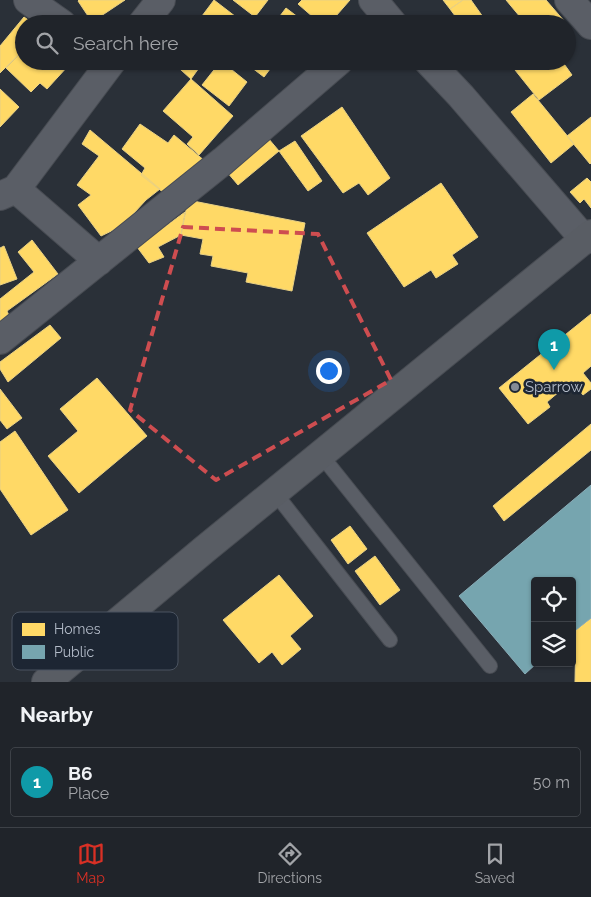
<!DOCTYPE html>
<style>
body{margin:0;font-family:Raleway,sans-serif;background:#282c32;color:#f1f3f6}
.controls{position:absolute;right:15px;bottom:15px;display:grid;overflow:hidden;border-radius:5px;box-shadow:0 1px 4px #0004}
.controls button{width:45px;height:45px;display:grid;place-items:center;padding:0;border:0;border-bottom:1px solid #3d4147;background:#20242a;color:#f1f3f6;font:25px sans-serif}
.you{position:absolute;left:328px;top:370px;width:18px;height:18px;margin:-12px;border:4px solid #fff;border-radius:50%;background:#1a73e8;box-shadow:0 0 0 8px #1a73e833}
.badge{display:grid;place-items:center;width:32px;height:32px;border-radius:50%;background:#d93025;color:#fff;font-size:16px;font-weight:700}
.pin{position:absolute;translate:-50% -41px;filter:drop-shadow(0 1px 2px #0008)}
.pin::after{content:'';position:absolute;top:26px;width:18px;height:15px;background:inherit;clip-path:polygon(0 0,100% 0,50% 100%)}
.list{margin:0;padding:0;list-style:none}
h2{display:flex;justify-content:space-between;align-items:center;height:65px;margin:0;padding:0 20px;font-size:21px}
h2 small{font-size:16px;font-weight:400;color:#a2a4a8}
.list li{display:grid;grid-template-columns:32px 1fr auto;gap:15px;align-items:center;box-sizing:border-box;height:70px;margin:0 10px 10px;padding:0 10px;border:1px solid #3d4147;border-radius:5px}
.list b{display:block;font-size:19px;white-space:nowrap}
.list p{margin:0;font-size:16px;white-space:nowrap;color:#a2a4a8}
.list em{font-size:16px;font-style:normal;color:#a2a4a8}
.icon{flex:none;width:28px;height:28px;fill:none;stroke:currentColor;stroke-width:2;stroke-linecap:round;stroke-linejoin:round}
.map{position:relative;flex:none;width:591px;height:682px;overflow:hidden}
.search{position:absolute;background:#20242a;box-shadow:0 1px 4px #0004;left:15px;right:15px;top:15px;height:55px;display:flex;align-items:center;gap:12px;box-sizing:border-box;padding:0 18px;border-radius:28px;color:#a2a4a8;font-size:19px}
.sheet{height:145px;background:#20242a}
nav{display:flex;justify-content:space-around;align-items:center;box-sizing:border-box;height:70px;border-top:1px solid #3d4147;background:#20242a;font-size:14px;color:#a2a4a8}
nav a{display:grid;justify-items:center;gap:2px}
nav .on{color:#d93025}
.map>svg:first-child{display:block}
.homes{fill:#ffd966;stroke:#e8d084}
.public{fill:#76a5af;stroke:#89acb7}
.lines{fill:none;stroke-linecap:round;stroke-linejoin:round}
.service-casing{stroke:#484c53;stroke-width:16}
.minor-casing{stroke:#484c53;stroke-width:30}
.secondary-casing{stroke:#484c53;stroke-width:30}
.service{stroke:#5a5e66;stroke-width:14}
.minor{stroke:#5a5e66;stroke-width:28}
.secondary{stroke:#595d64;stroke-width:28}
.marked{fill:none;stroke:#ce4d50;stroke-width:4;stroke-dasharray:10 6;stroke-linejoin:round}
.poi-dot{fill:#848b96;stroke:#1d2633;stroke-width:2}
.labels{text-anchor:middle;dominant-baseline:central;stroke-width:5;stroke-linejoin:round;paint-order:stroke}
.poi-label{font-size:15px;fill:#b4bcc9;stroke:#1d2633;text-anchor:start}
.key{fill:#1d2633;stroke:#4a5360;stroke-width:1}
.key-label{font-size:14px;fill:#b4bcc9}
</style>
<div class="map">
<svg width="591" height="682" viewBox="0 0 591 682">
<rect width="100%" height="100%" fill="#2a3038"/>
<path class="homes" d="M 79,0 L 125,0 L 92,22 L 78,1 Z
M 214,0 L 240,20 L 238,24 L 196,24 Z
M 233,0 L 268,0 L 255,17 Z
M 302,0 L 350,0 L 329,24 L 321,24 L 298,4 Z
M 443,0 L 463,0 L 450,9 Z
M 463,0 L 471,0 L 488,24 L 461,24 L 450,9 Z
M 506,0 L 546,0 L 565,22 L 563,24 L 526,24 Z
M 286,8 L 307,24 L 274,24 Z
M 24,17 L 34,24 L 24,24 L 24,49 L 0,73 L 0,46 Z
M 24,49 L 24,61 L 63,61 L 68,66 L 47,89 L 40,83 L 31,92 L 6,68 Z
M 171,61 L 204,61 L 191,79 Z
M 221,61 L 247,82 L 229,106 L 202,85 Z
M 243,61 L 276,61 L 264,77 Z
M 527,61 L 562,61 L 572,75 L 539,100 L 515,70 Z
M 191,79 L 233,116 L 199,155 L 187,144 L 193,137 L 163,111 Z
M 0,89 L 19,107 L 0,127 Z
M 533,94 L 574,144 L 551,163 L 511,112 Z
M 342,107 L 390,178 L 368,195 L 359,183 L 343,193 L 301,136 Z
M 591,117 L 591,163 L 590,164 L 567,136 Z
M 140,124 L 168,143 L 174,135 L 206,162 L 164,193 L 141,175 L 145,168 L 122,149 Z
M 90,130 L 160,189 L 146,200 L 122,226 L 101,236 L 78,205 L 91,195 L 77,185 L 99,156 L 82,144 Z
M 268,138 L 279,151 L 238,185 L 227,172 Z
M 295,141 L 322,181 L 308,191 L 279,151 Z
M 587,178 L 591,182 L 591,208 L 584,199 L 580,203 L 570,192 Z
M 441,183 L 478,237 L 452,255 L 458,264 L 436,278 L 431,270 L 404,287 L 367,233 Z
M 188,200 L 305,223 L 292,291 L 246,282 L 248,273 L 211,266 L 213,256 L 200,254 L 203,239 L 181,235 Z
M 185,212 L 181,235 L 158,247 L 164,257 L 149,263 L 137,247 Z
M 32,240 L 58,274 L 7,311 L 10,318 L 0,326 L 0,299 L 34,272 L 18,252 Z
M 4,246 L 17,279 L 0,285 L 0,248 Z
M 591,314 L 591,366 L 583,373 L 591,383 L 591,389 L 583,395 L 572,381 L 547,402 L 550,407 L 528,424 L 499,388 Z
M 50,325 L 61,338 L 8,382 L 0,369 L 0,362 Z
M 97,378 L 147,436 L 79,493 L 48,456 L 78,431 L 60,409 Z
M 0,389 L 22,418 L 7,429 L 0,420 Z
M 591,424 L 591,450 L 504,521 L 493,506 Z
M 15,431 L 68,510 L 31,535 L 0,489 L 0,442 Z
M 350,526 L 367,549 L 348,564 L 331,540 Z
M 375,556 L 400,590 L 380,605 L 355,571 Z
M 279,575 L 313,616 L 290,636 L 301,649 L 282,665 L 272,652 L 259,663 L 223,620 Z
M 591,618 L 591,682 L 575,682 L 576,630 Z"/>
<path class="public" d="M 591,485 L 591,618 L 572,633 L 572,581 L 535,581 L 535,663 L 537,663 L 525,674 L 459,596 Z"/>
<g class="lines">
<g class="service-casing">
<path id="service" d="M 321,455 L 490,666
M 275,493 L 390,640"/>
</g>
<g class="minor-casing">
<path id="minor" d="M 28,0 L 62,24
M 373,0 L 393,24
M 569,0 L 591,25
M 142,24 L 161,0
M 428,61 L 461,96 L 585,240
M 16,189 L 112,61
M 0,196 L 16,189 L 99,261
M 0,340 L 223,161 L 339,61"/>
</g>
<g class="secondary-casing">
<path id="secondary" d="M 46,682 L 205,549 L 591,234"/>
</g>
<use href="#service" class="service"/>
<use href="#minor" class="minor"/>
<use href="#secondary" class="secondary"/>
</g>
<path class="marked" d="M 183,227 L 318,234 L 391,380 L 216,480 L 130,410 Z"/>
<circle class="poi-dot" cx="515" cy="387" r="5"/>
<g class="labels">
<g class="poi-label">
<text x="525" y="387">Sparrow</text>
</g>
</g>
<rect x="12" y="612" width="166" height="58" rx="8" class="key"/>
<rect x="22" y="623" width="23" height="13" fill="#ffd966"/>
<rect x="22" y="645" width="23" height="14" fill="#76a5af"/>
<g class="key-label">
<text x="54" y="634">Homes</text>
<text x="54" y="657">Public</text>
</g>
</svg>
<div class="controls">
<button><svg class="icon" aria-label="locate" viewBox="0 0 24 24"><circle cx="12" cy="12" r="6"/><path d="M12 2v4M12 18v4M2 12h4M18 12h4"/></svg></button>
<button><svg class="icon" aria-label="layers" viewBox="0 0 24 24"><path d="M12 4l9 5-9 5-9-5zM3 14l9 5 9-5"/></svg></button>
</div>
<div class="you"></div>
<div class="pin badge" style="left:554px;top:370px;background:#0f9aa8">1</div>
<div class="search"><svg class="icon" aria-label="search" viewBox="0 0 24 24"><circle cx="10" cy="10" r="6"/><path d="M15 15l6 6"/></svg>Search here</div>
</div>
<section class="sheet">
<h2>Nearby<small></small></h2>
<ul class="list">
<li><span class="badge" style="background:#0f9aa8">1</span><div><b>B6</b><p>Place</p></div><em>50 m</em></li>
</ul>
</section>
<nav>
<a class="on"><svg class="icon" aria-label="map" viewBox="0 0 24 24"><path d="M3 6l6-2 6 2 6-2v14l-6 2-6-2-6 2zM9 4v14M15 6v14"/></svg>Map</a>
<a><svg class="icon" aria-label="directions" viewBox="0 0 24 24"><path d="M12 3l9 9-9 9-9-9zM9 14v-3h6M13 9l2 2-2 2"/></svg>Directions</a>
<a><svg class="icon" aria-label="saved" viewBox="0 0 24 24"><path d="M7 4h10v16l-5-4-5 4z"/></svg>Saved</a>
</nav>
